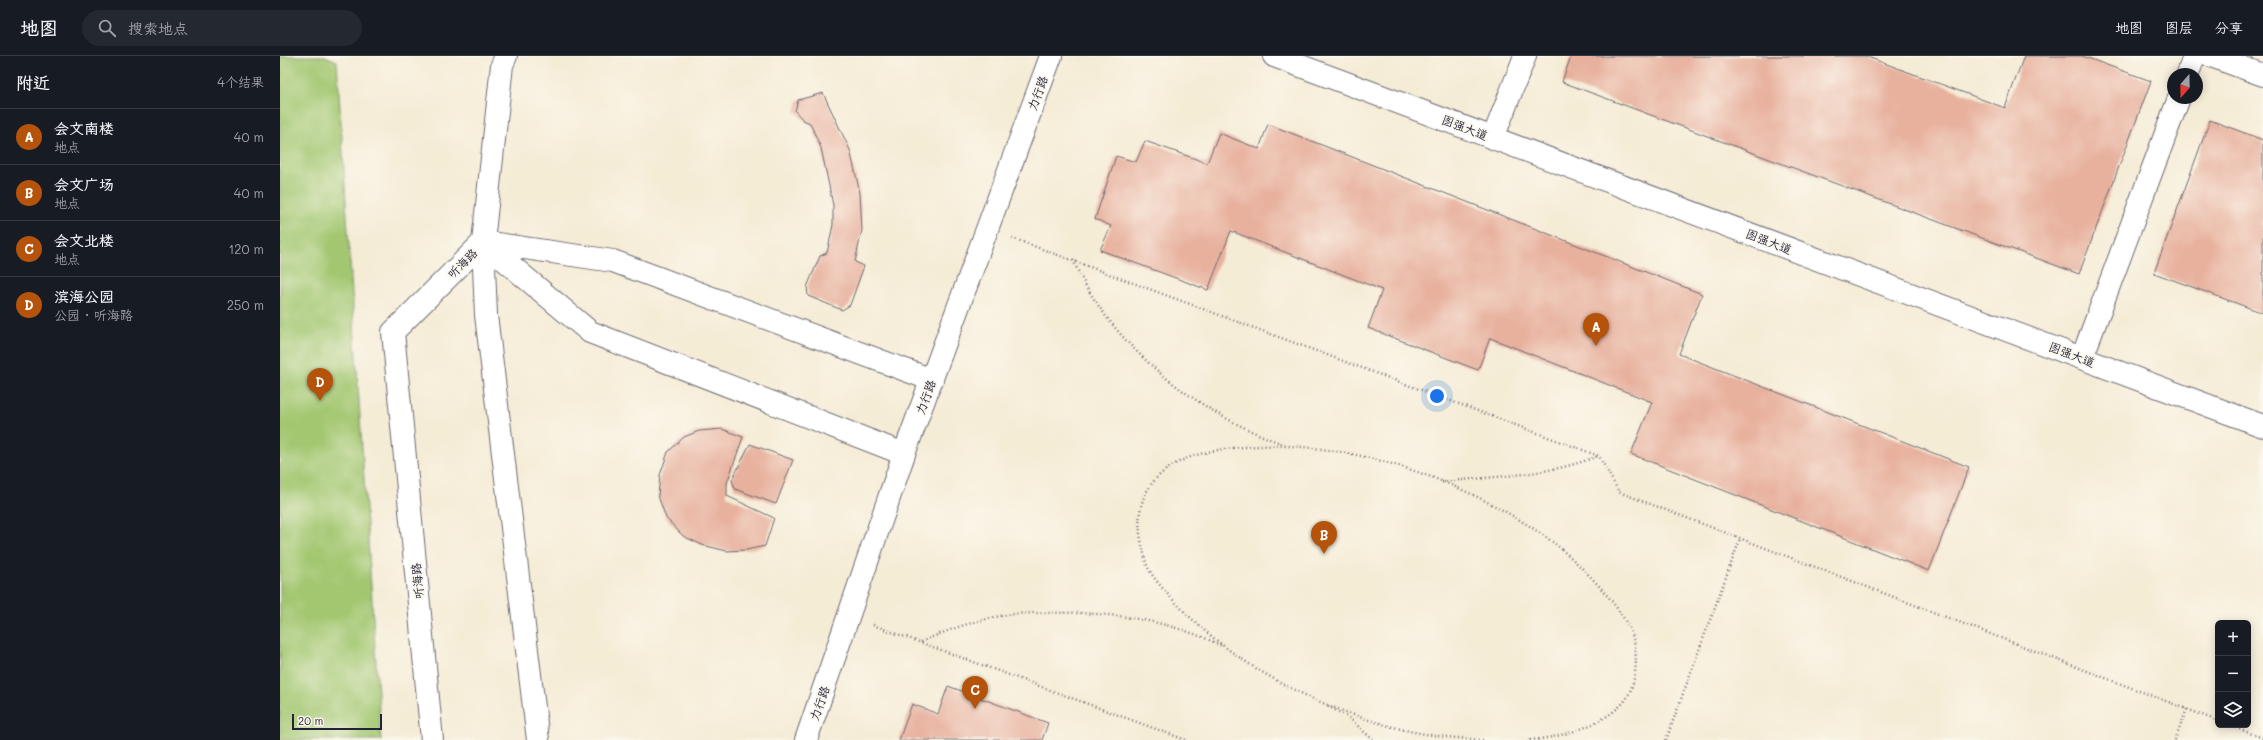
<!DOCTYPE html>
<html lang="zh">
<meta charset="utf-8">
<style>
body{margin:0;font-family:Mali,"LXGW WenKai TC",sans-serif;background:#242831;color:#f1f3f6}
.controls{position:absolute;right:12px;bottom:12px;display:grid;overflow:hidden;border-radius:6px;box-shadow:0 2px 10px #0003}
.controls button{width:36px;height:36px;display:grid;place-items:center;padding:0;border:0;border-bottom:1px solid #363941;background:#171b24;color:#f1f3f6;font:20px sans-serif}
.compass{position:absolute;left:1887px;top:12px;width:36px;height:36px;border-radius:50%;background:#171b24;box-shadow:0 2px 10px #0003;rotate:200deg}
.scale{position:absolute;left:12px;bottom:10px;width:90px;box-sizing:border-box;padding-left:4px;border:2px solid #22223b;border-top:0;font-size:11px;line-height:14px;white-space:nowrap;color:#22223b;-webkit-text-stroke:3px #fbf7ec;paint-order:stroke}
.you{position:absolute;left:1157px;top:340px;width:14px;height:14px;margin:-10px;border:3px solid #fff;border-radius:50%;background:#1a73e8;box-shadow:0 0 0 6px #1a73e833}
.badge{display:grid;place-items:center;width:26px;height:26px;border-radius:50%;background:#b45309;color:#fff;font-size:13px;font-weight:700}
.pin{position:absolute;translate:-50% -33px;filter:drop-shadow(0 1px 2px #0008)}
.pin::after{content:'';position:absolute;top:21px;width:14px;height:12px;background:inherit;clip-path:polygon(0 0,100% 0,50% 100%)}
.list{margin:0;padding:0;list-style:none}
h2{display:flex;justify-content:space-between;align-items:center;height:52px;margin:0;padding:0 16px;font-size:17px}
h2 small{font-size:13px;font-weight:400;color:#9ea1a6}
.list li{display:grid;grid-template-columns:26px 1fr auto;gap:12px;align-items:center;box-sizing:border-box;height:56px;padding:0 16px;border-top:1px solid #363941}
.list b{display:block;font-size:15px;white-space:nowrap}
.list p{margin:0;font-size:13px;white-space:nowrap;color:#9ea1a6}
.list em{font-size:13px;font-style:normal;color:#9ea1a6}
.icon{flex:none;width:22px;height:22px;fill:none;stroke:currentColor;stroke-width:2;stroke-linecap:round;stroke-linejoin:round}
.map{position:relative;flex:none;width:1983px;height:684px;overflow:hidden}
header{display:flex;align-items:center;gap:24px;box-sizing:border-box;height:56px;padding:0 20px;background:#171b24;border-bottom:1px solid #363941}
header strong{font-size:19px}
nav{display:flex;gap:22px;margin-inline-start:auto;font-size:14px}
.search{width:280px;height:36px;background:#242831;display:flex;align-items:center;gap:10px;box-sizing:border-box;padding:0 14px;border-radius:22px;color:#9ea1a6;font-size:15px}
main{display:flex}
aside{flex:1;background:#171b24}
.map>svg:first-child{display:block}
.green{fill:#a3c771;stroke:#627456}
.building{fill:#e8b19e}
.lines{fill:none;stroke-linecap:round;stroke-linejoin:round}
.minor-casing{stroke:#6c6971;stroke-width:24}
.major-casing{stroke:#6c6971;stroke-width:24}
.path{stroke:#6c6971;stroke-width:2.5;stroke-dasharray:1 3;stroke-linecap:butt}
.minor{stroke:#fff;stroke-width:22}
.major{stroke:#fff;stroke-width:22}
.labels{text-anchor:middle;dominant-baseline:central;stroke-width:3.5;stroke-linejoin:round;paint-order:stroke}
.street-label{font-size:12px;fill:#22223b;stroke:#fbf7ec}
</style>
<header>
<strong>地图</strong>
<div class="search"><svg class="icon" aria-label="search" viewBox="0 0 24 24"><circle cx="10" cy="10" r="6"/><path d="M15 15l6 6"/></svg>搜索地点</div>
<nav><a>地图</a><a>图层</a><a>分享</a></nav>
</header>
<main>
<aside>
<h2>附近<small>4个结果</small></h2>
<ul class="list">
<li><span class="badge">A</span><div><b>会文南楼</b><p>地点</p></div><em>40 m</em></li>
<li><span class="badge">B</span><div><b>会文广场</b><p>地点</p></div><em>40 m</em></li>
<li><span class="badge">C</span><div><b>会文北楼</b><p>地点</p></div><em>120 m</em></li>
<li><span class="badge">D</span><div><b>滨海公园</b><p>公园 · 听海路</p></div><em>250 m</em></li>
</ul>
</aside>
<div class="map">
<svg width="1983" height="684" viewBox="0 0 1983 684">
<rect width="100%" height="100%" fill="#fbf7ec"/>
<filter id="ink" filterUnits="userSpaceOnUse"><feTurbulence type="fractalNoise" baseFrequency=".025" numOctaves="2"/><feDisplacementMap in="SourceGraphic" scale="8" xChannelSelector="R" yChannelSelector="G"/><feConvolveMatrix kernelMatrix="1 2 1 2 8 2 1 2 1" color-interpolation-filters="sRGB"/></filter>
<filter id="wash" filterUnits="userSpaceOnUse"><feTurbulence type="fractalNoise" baseFrequency=".012" numOctaves="4" result="noise"/><feDisplacementMap in="SourceGraphic" scale="16" xChannelSelector="R" yChannelSelector="G"/><feGaussianBlur stdDeviation="0.9" result="paint"/><feColorMatrix in="noise" values="0 0 0 0 0 0 0 0 0 0 0 0 0 0 0 0 0 1.4 0 .05"/><feComposite in="paint" operator="in"/></filter>
<g filter="url(#wash)">
<rect width="100%" height="100%" fill="#f5ecd6"/>
<path class="green" d="M 0,0 L 45,0 L 57,5 L 101,684 L 0,684 Z"/>
<g id="blocks">
<path class="building" d="M 1291,0 L 1585,0 L 1725,52 L 1744,0 L 1802,0 L 1871,25 L 1799,218 L 1282,26 Z
M 543,37 L 570,94 L 580,137 L 582,174 L 575,206 L 584,210 L 570,249 L 562,254 L 528,240 L 527,231 L 540,200 L 547,197 L 553,169 L 553,149 L 541,92 L 530,67 L 523,64 L 515,55 L 518,44 Z
M 1930,64 L 1983,84 L 1983,257 L 1874,217 Z
M 988,68 L 1422,238 L 1399,298 L 1689,411 L 1649,515 L 1351,398 L 1372,346 L 1210,282 L 1198,314 L 1088,272 L 1102,234 L 951,175 L 928,234 L 820,194 L 831,170 L 815,163 L 836,100 L 856,106 L 865,85 L 927,107 L 939,77 L 979,93 Z
M 442,373 L 463,381 L 447,427 L 447,440 L 494,462 L 485,490 L 466,494 L 447,495 L 422,489 L 403,480 L 386,462 L 378,440 L 380,419 L 388,396 L 404,381 L 419,375 Z
M 470,388 L 513,404 L 496,448 L 455,433 L 452,424 Z
M 668,630 L 768,667 L 762,684 L 619,684 L 632,648 L 658,658 Z"/>
</g>
</g>
<g filter="url(#ink)">
<use href="#blocks" fill-opacity="0" stroke="#6c6971" stroke-width="1"/>
<g class="lines">
<g class="minor-casing">
<path id="minor" d="M 994,0 L 1983,370
M 1931,0 L 1983,19
M 1908,18 L 1914,0
M 1213,82 L 1245,0
M 203,186 L 310,276 L 624,398
M 204,186 L 333,205 L 652,324
M 1802,302 L 1899,42
M 526,684 L 624,398 L 771,0"/>
</g>
<g class="major-casing">
<path id="major" d="M 226,0 L 222,9 L 203,186 L 206,259 L 258,684
M 152,684 L 113,276 L 203,186"/>
</g>
<path class="path" d="M 732,182 L 1319,400 L 1339,436 L 1938,665
M 793,204 C 830,290 919,359 1006,389
M 1162,426 C 1216,420 1268,420 1318,400
M 593,569 L 906,684
M 641,586 C 665,575 690,566 716,561 C 732,557 749,557 765,557 C 825,555 888,563 942,590
M 1048,650 L 1068,661 L 1093,684
M 1948,669 L 1983,682
M 1203,684 C 1176,682 1150,680 1125,674 C 1041,654 958,612 899,550 C 888,539 876,526 868,512 C 865,506 864,496 862,489 C 857,466 858,445 873,426 C 898,396 943,392 979,390 C 1079,386 1194,428 1274,487 C 1299,507 1346,553 1354,585 C 1358,603 1356,634 1342,648 C 1321,670 1277,683 1247,684
M 1386,684 L 1460,483
M 1895,684 L 1907,653"/>
<use href="#minor" class="minor"/>
<use href="#major" class="major"/>
</g>
</g>
<g class="labels">
<g class="street-label">
<text transform="translate(757 37) rotate(-70)">力行路</text>
<text transform="translate(1185 71) rotate(21)">图强大道</text>
<text transform="translate(1489 185) rotate(21)">图强大道</text>
<text transform="translate(182 207) rotate(-45)">听海路</text>
<text transform="translate(1792 298) rotate(21)">图强大道</text>
<text transform="translate(645 341) rotate(-70)">力行路</text>
<text transform="translate(137 525) rotate(-96)">听海路</text>
<text transform="translate(539 647) rotate(-71)">力行路</text>
</g>
</g>
</svg>
<div class="controls">
<button>+</button>
<button>−</button>
<button><svg class="icon" aria-label="layers" viewBox="0 0 24 24"><path d="M12 4l9 5-9 5-9-5zM3 14l9 5 9-5"/></svg></button>
</div>
<svg class="compass" viewBox="-18 -18 36 36"><path d="M0-13l5 13h-10z" fill="#e53935"/><path d="M0 13l5-13h-10z" fill="#9ea1a6"/></svg>
<div class="scale">20 m</div>
<div class="you"></div>
<div class="pin badge" style="left:1316px;top:290px">A</div>
<div class="pin badge" style="left:1044px;top:498px">B</div>
<div class="pin badge" style="left:695px;top:653px">C</div>
<div class="pin badge" style="left:40px;top:345px">D</div>
</div>
</main>
